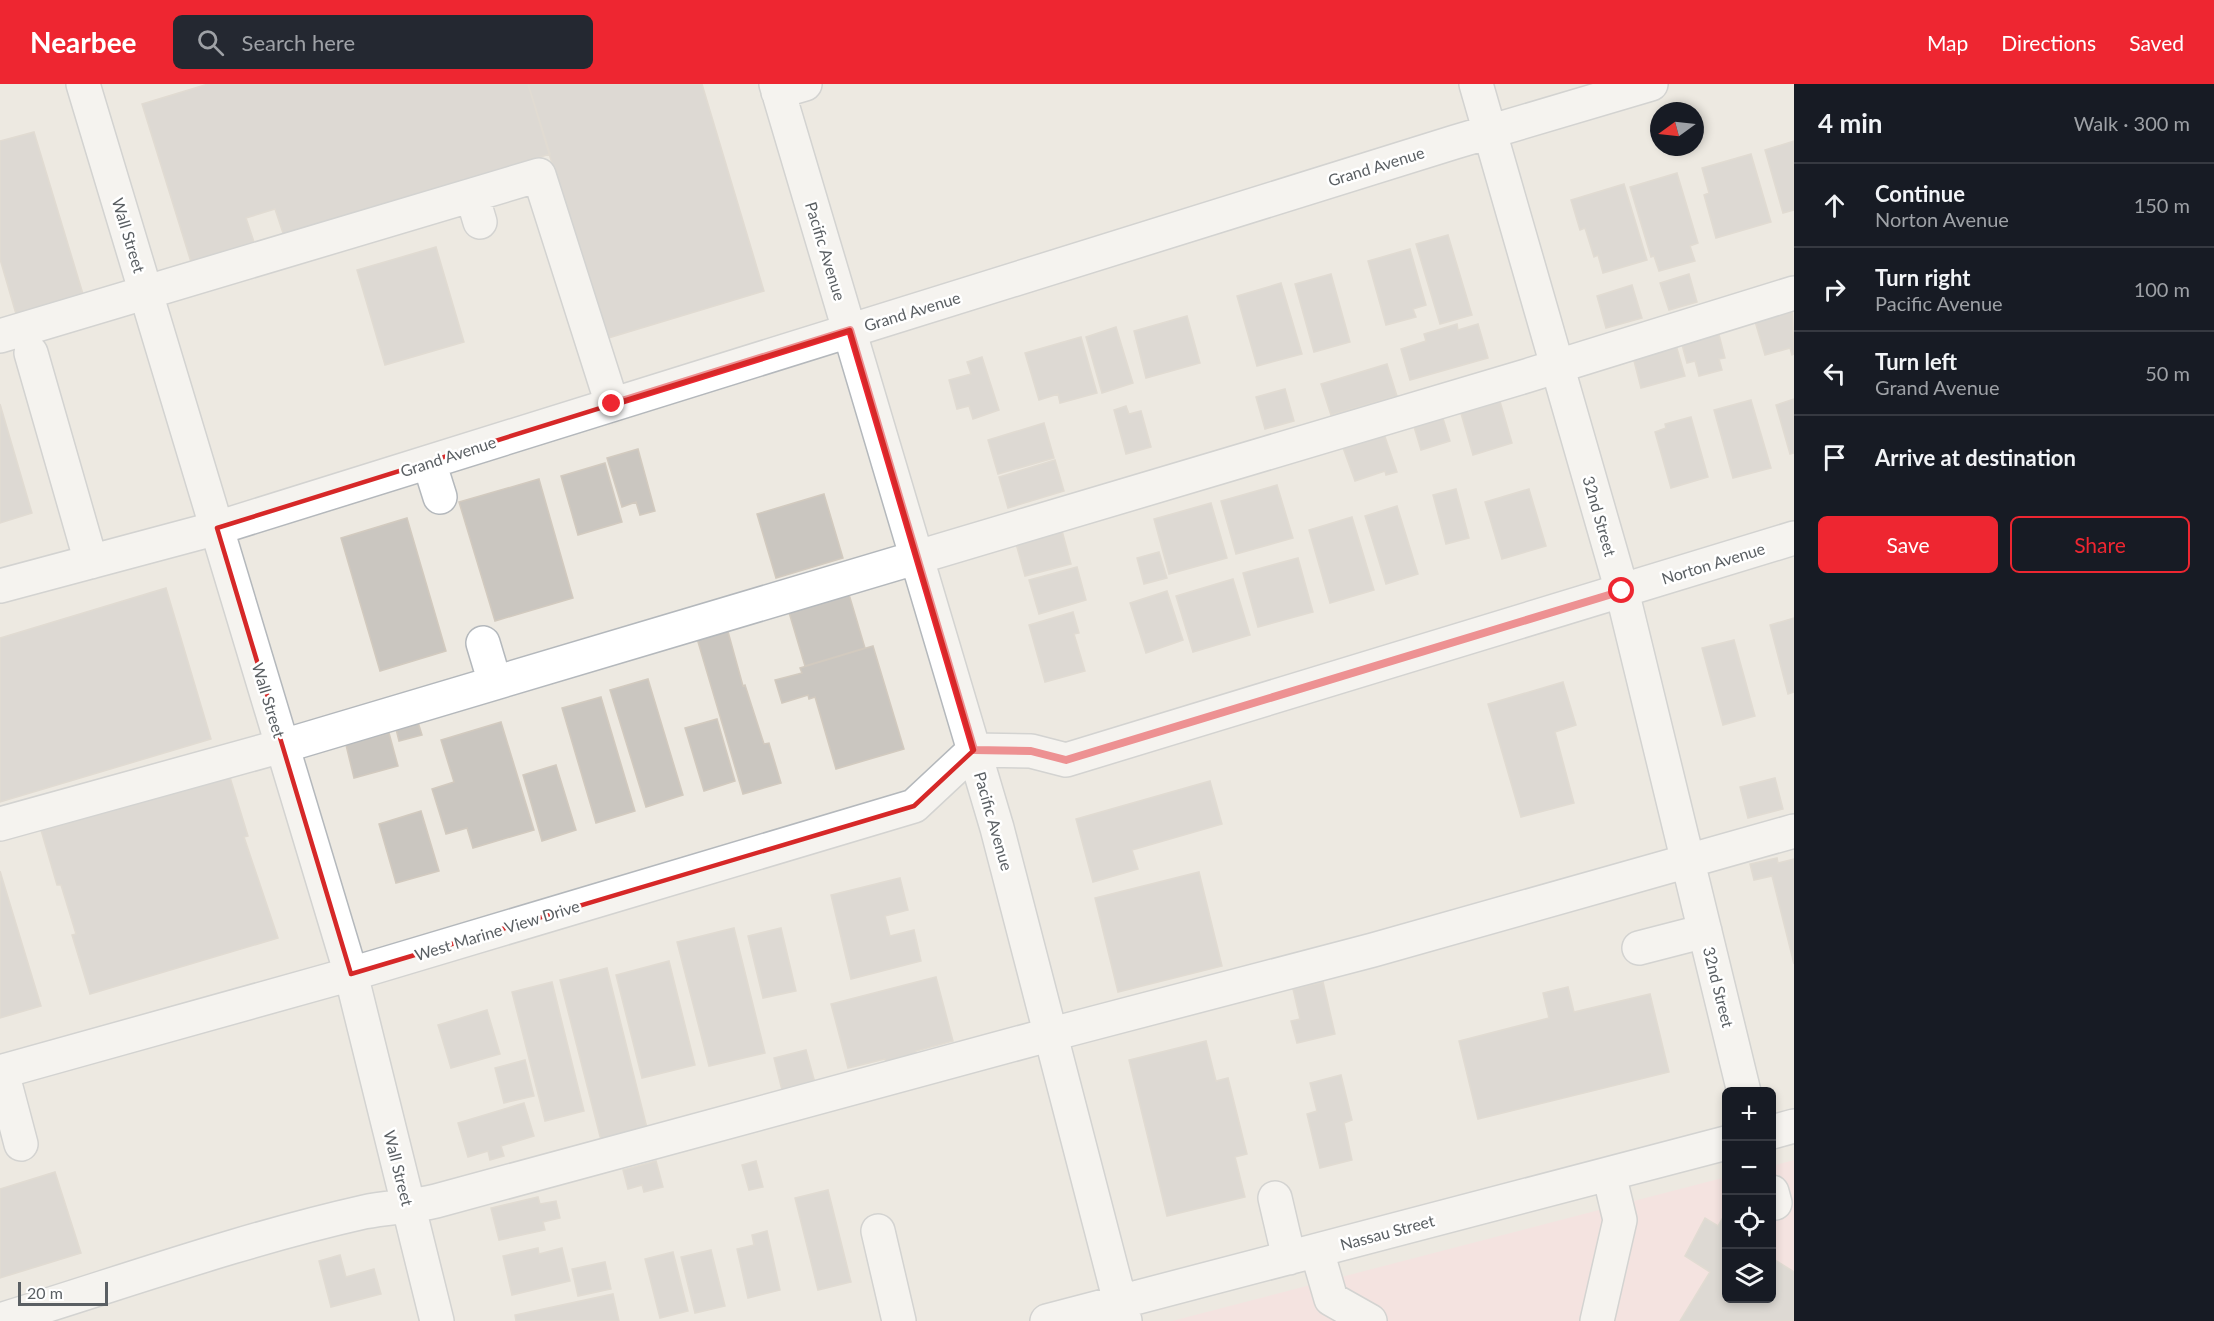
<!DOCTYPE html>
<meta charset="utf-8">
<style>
body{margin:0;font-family:Lato,sans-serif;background:#242831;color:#f1f3f6}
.controls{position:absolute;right:18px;bottom:18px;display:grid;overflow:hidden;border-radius:9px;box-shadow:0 3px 9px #0003}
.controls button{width:54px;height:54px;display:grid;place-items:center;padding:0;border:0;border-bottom:2px solid #363941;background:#171b24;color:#f1f3f6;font:30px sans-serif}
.compass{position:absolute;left:1650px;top:18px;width:54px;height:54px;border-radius:50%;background:#171b24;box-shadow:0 3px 9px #0003;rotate:255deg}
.scale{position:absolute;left:18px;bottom:15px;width:90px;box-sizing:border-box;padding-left:6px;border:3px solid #5a5f63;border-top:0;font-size:16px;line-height:21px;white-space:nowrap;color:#5a5f63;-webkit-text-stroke:4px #fff;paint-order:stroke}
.stop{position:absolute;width:18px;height:18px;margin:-14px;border:4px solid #ee2631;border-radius:50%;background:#fff}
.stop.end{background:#ee2631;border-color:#fff;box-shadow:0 2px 6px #0008}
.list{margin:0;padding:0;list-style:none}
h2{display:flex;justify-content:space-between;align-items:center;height:78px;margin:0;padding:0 24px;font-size:26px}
h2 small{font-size:20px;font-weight:400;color:#9ea1a6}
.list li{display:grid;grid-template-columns:39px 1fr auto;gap:18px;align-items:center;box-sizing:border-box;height:84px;padding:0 24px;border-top:2px solid #363941}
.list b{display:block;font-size:22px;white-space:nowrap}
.list p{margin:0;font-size:20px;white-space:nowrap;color:#9ea1a6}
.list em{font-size:20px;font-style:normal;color:#9ea1a6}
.actions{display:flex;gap:12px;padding:18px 24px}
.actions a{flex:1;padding:14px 0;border:2px solid #ee2631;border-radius:9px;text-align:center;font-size:21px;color:#ee2631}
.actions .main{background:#ee2631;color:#fff}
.icon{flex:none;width:33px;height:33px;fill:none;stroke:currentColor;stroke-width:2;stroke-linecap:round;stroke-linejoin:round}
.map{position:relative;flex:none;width:1794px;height:1237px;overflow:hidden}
header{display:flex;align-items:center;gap:36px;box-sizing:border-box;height:84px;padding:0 30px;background:#ee2631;color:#fff}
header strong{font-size:28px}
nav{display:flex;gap:33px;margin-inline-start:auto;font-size:21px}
.search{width:420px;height:54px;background:#242831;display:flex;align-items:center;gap:15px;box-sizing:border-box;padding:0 21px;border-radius:9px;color:#9ea1a6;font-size:22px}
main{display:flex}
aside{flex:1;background:#171b24}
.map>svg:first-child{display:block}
.medical{fill:#fcdcdd}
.building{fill:#cac6c0;stroke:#d2cabf;stroke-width:1.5}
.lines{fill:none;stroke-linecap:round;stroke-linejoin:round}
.minor-casing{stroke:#b4b8bc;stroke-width:36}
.minor{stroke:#fff;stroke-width:33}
.route{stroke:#ee2631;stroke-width:8}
.marked{fill:none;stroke:#d62828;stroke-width:4.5;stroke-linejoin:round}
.labels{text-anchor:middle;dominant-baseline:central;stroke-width:5;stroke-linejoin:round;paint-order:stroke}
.street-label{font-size:16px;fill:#5a5f63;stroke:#fff}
</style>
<header>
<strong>Nearbee</strong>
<div class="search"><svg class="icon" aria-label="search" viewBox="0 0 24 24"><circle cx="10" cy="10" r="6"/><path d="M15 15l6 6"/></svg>Search here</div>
<nav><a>Map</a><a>Directions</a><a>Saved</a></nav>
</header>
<main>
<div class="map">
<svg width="1794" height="1237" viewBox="0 0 1794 1237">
<rect width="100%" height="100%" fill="#ede9e1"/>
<path class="medical" d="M 1794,1076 L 1794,1237 L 1172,1237 L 1726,1093 L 1726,1214 L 1772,1214 L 1772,1082 Z"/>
<path class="building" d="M 208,0 L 528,0 L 550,70 L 284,152 L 275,125 L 246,134 L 254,158 L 191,178 L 142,20 Z
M 528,0 L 702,0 L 764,207 L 605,255 Z
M 34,48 L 83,210 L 16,230 L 0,175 L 0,57 Z
M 1794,57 L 1794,126 L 1783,129 L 1765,66 Z
M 1751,70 L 1771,138 L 1716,154 L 1704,111 L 1709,109 L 1702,84 Z
M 1677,89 L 1698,159 L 1690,162 L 1695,177 L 1659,187 L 1654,172 L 1651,173 L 1630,103 Z
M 1624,100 L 1647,176 L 1603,189 L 1598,171 L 1594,173 L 1585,144 L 1580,146 L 1571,116 Z
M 1448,151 L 1472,231 L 1440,240 L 1416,160 Z
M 436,163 L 464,258 L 385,281 L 357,186 Z
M 1410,165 L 1426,221 L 1413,225 L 1416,233 L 1386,241 L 1368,177 Z
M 1331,190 L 1350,258 L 1314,268 L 1295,200 Z
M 1689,190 L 1697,218 L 1669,226 L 1660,199 Z
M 1281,199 L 1302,270 L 1257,282 L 1237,212 Z
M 1632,201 L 1642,234 L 1606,244 L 1597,212 Z
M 1792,223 L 1794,270 L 1792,271 L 1790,264 L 1765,271 L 1754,234 Z
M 1187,232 L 1200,279 L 1146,294 L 1134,247 Z
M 1457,240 L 1458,246 L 1478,240 L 1488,274 L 1410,296 L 1401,265 L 1426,257 L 1424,250 Z
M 1116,243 L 1133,299 L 1102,309 L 1086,253 Z
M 1718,247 L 1725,274 L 1719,275 L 1722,286 L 1699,292 L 1695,277 L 1687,279 L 1681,257 Z
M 1081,253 L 1097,309 L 1060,319 L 1058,310 L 1039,316 L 1025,269 Z
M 1676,261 L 1685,292 L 1641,304 L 1633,273 Z
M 982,273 L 999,326 L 973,335 L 969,322 L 957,325 L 949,296 L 971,290 L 967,278 Z
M 1387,280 L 1397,312 L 1331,331 L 1321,300 Z
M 1285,305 L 1294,337 L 1265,345 L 1256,313 Z
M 1499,314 L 1512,359 L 1473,371 L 1460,326 Z
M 1794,315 L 1794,369 L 1790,370 L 1776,321 Z
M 1751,316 L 1771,384 L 1733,394 L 1714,326 Z
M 0,320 L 32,429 L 0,439 Z
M 1126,322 L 1129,330 L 1141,327 L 1151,363 L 1126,370 L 1114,326 Z
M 1441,328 L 1450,357 L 1421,366 L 1412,336 Z
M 1691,333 L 1708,393 L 1671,404 L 1655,348 L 1666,344 L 1665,340 Z
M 1044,339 L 1054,374 L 998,390 L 988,356 Z
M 1383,347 L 1397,388 L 1386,391 L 1385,387 L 1355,397 L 1342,361 Z
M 638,365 L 655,427 L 640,431 L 636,418 L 622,423 L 607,374 Z
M 1055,376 L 1064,407 L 1008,424 L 999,393 Z
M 605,379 L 622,438 L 578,451 L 561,392 Z
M 539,395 L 573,514 L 495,537 L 459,418 Z
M 1277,401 L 1293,454 L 1236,470 L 1221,417 Z
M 1456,405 L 1469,454 L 1446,460 L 1433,411 Z
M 1529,405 L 1546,462 L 1502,475 L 1485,418 Z
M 824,410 L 843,474 L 776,494 L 757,430 Z
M 1211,419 L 1227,474 L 1169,490 L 1154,435 Z
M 1397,422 L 1418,490 L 1386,500 L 1365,432 Z
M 1352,433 L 1374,506 L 1330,519 L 1309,446 Z
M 407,434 L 446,567 L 380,587 L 341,454 Z
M 1061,443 L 1071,480 L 1025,492 L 1015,456 Z
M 1159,468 L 1167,494 L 1144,500 L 1137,474 Z
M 1298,474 L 1313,528 L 1258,543 L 1243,489 Z
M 1077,483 L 1086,516 L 1039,530 L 1029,496 Z
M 1233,495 L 1250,551 L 1193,568 L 1176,512 Z
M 166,504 L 211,655 L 0,718 L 0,554 Z
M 848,507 L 865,564 L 805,582 L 788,525 Z
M 1167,507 L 1183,556 L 1146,569 L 1130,519 Z
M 1073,528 L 1079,549 L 1074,550 L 1085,587 L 1045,598 L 1029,541 Z
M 1794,534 L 1794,608 L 1788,610 L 1770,541 Z
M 727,544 L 743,602 L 745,601 L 764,660 L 769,659 L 781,699 L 743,710 L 696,551 Z
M 1734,556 L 1755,632 L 1723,641 L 1702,564 Z
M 873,562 L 904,665 L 836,685 L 815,613 L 809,615 L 808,611 L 782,619 L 775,596 L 802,589 L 800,584 Z
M 648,595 L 683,711 L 646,723 L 610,606 Z
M 1563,598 L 1576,641 L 1555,648 L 1574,719 L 1521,733 L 1488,620 Z
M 601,613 L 635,727 L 596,739 L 562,624 Z
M 417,635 L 422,651 L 399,657 L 395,641 Z
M 717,635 L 735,697 L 704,707 L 685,644 Z
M 501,638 L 534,746 L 473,764 L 467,744 L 446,750 L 432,705 L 454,698 L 441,656 Z
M 389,649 L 398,682 L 354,694 L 346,661 Z
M 556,681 L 576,746 L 542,757 L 523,691 Z
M 229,690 L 248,752 L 244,753 L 278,854 L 90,910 L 72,851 L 76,850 L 61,801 L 57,801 L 41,746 Z
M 1775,694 L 1783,725 L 1748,734 L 1740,703 Z
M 1210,697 L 1222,740 L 1132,766 L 1138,785 L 1093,798 L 1076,735 Z
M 421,727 L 439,787 L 396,799 L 379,740 Z
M 1777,774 L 1778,779 L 1794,775 L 1794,880 L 1772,792 L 1754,796 L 1750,780 Z
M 0,787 L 41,922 L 0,934 Z
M 1199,788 L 1222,882 L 1118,908 L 1095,814 Z
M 900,794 L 908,826 L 885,832 L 890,852 L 914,846 L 921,877 L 851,895 L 831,811 Z
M 734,844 L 765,969 L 709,982 L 677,858 Z
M 781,844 L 796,907 L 763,914 L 748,852 Z
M 669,877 L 695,981 L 642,994 L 616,891 Z
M 607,884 L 648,1048 L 602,1060 L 560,896 Z
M 936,893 L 953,957 L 916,967 L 918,974 L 887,982 L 885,975 L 848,984 L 831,920 Z
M 552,898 L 584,1027 L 545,1037 L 512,908 Z
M 1323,898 L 1335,950 L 1297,959 L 1291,937 L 1300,935 L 1293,905 Z
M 1568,903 L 1574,928 L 1650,910 L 1669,988 L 1478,1035 L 1459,957 L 1549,934 L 1543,909 Z
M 487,926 L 500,970 L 451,984 L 438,941 Z
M 1206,957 L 1216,997 L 1228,994 L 1247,1070 L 1235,1073 L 1245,1113 L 1167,1132 L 1129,976 Z
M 806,966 L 815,999 L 782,1006 L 774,974 Z
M 525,976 L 534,1012 L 504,1019 L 495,984 Z
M 1341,991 L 1352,1036 L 1344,1039 L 1352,1076 L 1320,1084 L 1307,1030 L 1317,1027 L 1310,999 Z
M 524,1019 L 534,1052 L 501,1062 L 504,1072 L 490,1076 L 488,1067 L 468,1073 L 458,1039 Z
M 656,1077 L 663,1103 L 644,1108 L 642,1101 L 628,1105 L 623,1086 Z
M 756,1077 L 763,1103 L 749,1106 L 742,1081 Z
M 55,1088 L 81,1169 L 0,1194 L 0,1105 Z
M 828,1106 L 851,1198 L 818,1206 L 795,1114 Z
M 538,1113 L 540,1120 L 556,1117 L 560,1134 L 543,1138 L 545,1146 L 499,1156 L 491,1124 Z
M 1726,1128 L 1726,1214 L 1772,1214 L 1772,1174 L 1794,1188 L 1794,1237 L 1680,1237 L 1710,1188 L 1685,1172 L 1705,1134 L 1718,1142 Z
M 767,1147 L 780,1206 L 748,1214 L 737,1165 L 754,1161 L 752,1151 Z
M 538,1164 L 539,1170 L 562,1164 L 570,1197 L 512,1211 L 503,1172 Z
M 711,1166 L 725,1222 L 695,1229 L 681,1173 Z
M 673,1168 L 688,1227 L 660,1234 L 645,1175 Z
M 340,1171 L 346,1193 L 374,1185 L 381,1210 L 331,1223 L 319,1177 Z
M 605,1178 L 611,1205 L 578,1212 L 572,1185 Z
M 613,1210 L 619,1237 L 516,1237 L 515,1231 Z"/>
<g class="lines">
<g class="minor-casing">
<path id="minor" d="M 83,0 L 351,890 L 437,1237
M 776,0 L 997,744 L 1125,1237
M 1476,0 L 1622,507 L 1744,1008
M 778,8 L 805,0
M 472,111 L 480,138
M 0,252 L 539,91 L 612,320
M 31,269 L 91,478
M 429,378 L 440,413
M 0,502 L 217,444 L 1455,58 L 1651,0
M 483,559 L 495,599
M 974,666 L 1031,667 L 1066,676 L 1794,454
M 0,740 L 300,657 L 1526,292 L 1794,209
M 1639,864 L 1705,847
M 0,988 L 351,890 L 914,722 L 974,666
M 2,988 L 21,1060
M 1772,1048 L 1794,1042
M 1772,1108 L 1775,1119
M 1275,1114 L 1289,1174
M 878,1147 L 899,1237
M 1317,1167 L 1331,1215 L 1370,1237
M 0,1236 C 121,1199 240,1156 364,1128 C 388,1123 412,1123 436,1117 L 1052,950 L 1373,866 L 1794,747
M 1047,1237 L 1726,1059
M 1597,1237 L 1620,1136 L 1609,1090"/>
</g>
<use href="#minor" class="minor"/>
</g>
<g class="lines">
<path class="route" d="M 612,320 L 850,246 L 974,666 L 1031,667 L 1066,676 L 1622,507"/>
</g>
<path d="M0 0H1794V1237H0ZM 850,246 L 974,666 L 914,722 L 351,890 L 217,444 Z" fill="#ede9e1" fill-opacity=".55" fill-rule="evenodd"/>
<path class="marked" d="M 850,246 L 974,666 L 914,722 L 351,890 L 217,444 Z"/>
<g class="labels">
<g class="street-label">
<text transform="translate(1376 82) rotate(-17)">Grand Avenue</text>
<text transform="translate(129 151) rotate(73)">Wall Street</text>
<text transform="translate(826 167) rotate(73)">Pacific Avenue</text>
<text transform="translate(912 227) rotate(-17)">Grand Avenue</text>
<text transform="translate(448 372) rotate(-18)">Grand Avenue</text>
<text transform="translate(1600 432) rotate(74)">32nd Street</text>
<text transform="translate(1713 479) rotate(-17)">Norton Avenue</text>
<text transform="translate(269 616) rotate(73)">Wall Street</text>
<text transform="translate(994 737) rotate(74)">Pacific Avenue</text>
<text transform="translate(497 846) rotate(-17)">West Marine View Drive</text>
<text transform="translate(1719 903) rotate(76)">32nd Street</text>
<text transform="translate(399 1084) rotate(76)">Wall Street</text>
<text transform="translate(1387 1148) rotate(-15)">Nassau Street</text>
</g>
</g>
</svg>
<div class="controls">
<button>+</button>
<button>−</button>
<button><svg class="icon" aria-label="locate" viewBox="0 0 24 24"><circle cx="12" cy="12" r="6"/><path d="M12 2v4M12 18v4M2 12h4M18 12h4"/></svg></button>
<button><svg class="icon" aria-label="layers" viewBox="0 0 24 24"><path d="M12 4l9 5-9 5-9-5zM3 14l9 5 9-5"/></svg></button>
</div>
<svg class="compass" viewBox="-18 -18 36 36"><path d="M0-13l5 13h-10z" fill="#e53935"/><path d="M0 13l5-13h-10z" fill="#9ea1a6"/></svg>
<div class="scale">20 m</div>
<div class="stop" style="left:1622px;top:507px"></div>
<div class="stop end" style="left:612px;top:320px"></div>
</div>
<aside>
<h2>4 min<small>Walk · 300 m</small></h2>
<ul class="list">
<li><svg class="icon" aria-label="ahead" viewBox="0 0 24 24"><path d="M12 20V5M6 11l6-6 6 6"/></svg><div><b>Continue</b><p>Norton Avenue</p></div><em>150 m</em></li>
<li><svg class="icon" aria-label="right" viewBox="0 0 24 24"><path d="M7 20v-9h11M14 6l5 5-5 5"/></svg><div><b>Turn right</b><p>Pacific Avenue</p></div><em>100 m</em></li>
<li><svg class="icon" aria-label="left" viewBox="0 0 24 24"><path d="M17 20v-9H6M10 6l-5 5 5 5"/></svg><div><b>Turn left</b><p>Grand Avenue</p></div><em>50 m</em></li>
<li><svg class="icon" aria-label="arrive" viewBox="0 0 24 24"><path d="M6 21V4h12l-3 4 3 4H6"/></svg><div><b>Arrive at destination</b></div></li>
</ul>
<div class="actions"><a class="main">Save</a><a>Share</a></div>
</aside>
</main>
